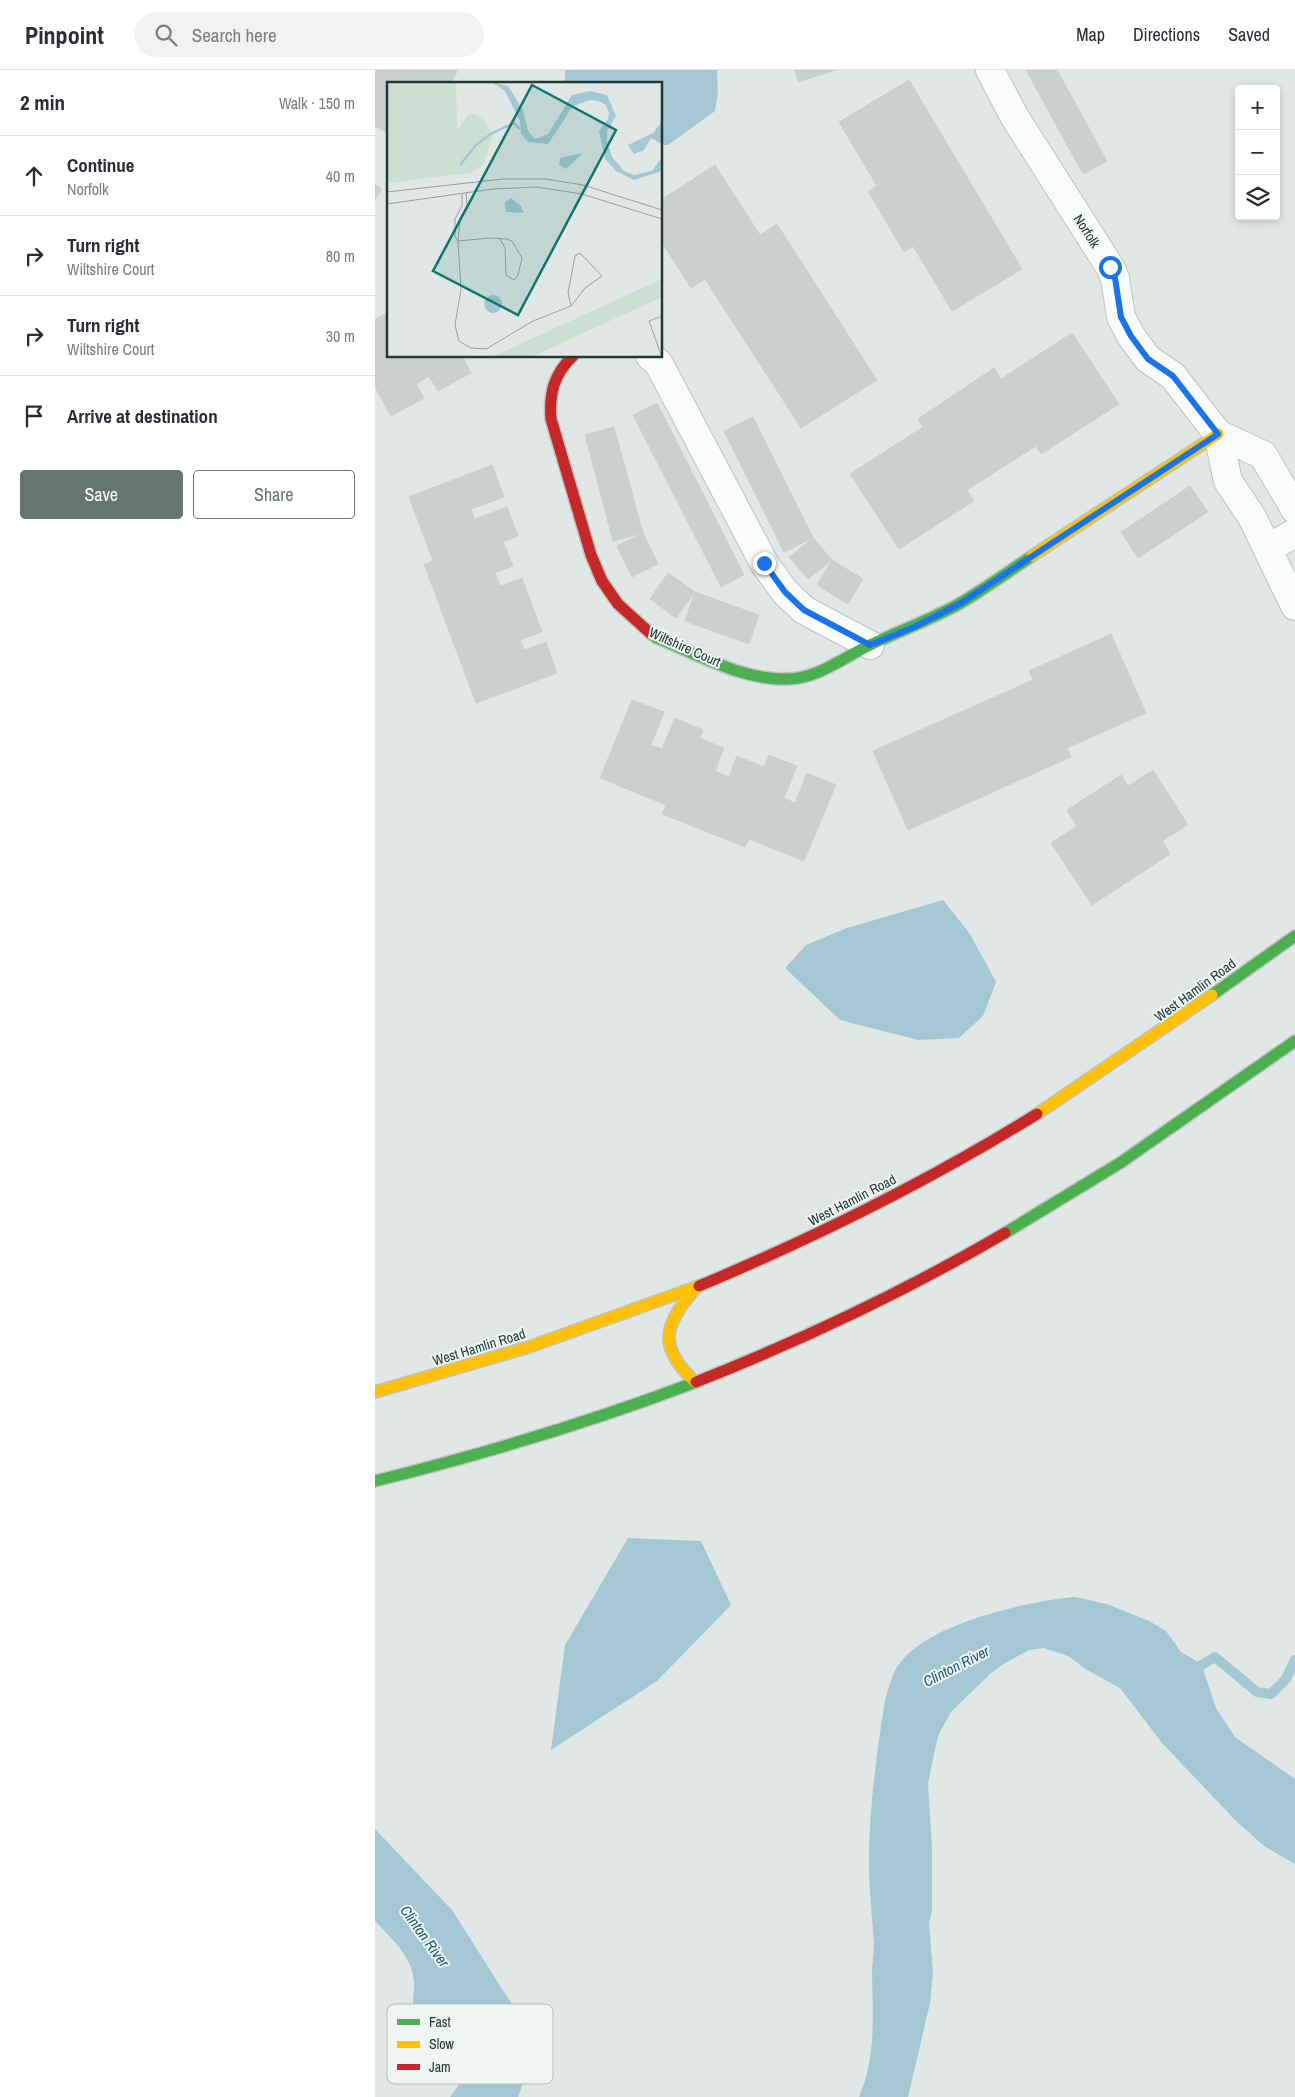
<!DOCTYPE html>
<meta charset="utf-8">
<style>
body{margin:0;font-family:"Archivo Narrow",sans-serif;background:#f2f2f3;color:#2b2b33}
.controls{position:absolute;right:15px;top:15px;display:grid;overflow:hidden;border-radius:5px;box-shadow:0 2px 8px #0003}
.controls button{width:45px;height:45px;display:grid;place-items:center;padding:0;border:0;border-bottom:1px solid #e1e1e2;background:#fff;color:#2b2b33;font:25px sans-serif}
.stop{position:absolute;width:15px;height:15px;margin:-11px;border:4px solid #1a73e8;border-radius:50%;background:#fff}
.stop.end{background:#1a73e8;border-color:#fff;box-shadow:0 1px 5px #0008}
.list{margin:0;padding:0;list-style:none}
h2{display:flex;justify-content:space-between;align-items:center;height:65px;margin:0;padding:0 20px;font-size:21px}
h2 small{font-size:16px;font-weight:400;color:#7c7c81}
.list li{display:grid;grid-template-columns:32px 1fr auto;gap:15px;align-items:center;box-sizing:border-box;height:80px;padding:0 20px;border-top:1px solid #e1e1e2}
.list b{display:block;font-size:19px;white-space:nowrap}
.list p{margin:0;font-size:16px;white-space:nowrap;color:#7c7c81}
.list em{font-size:16px;font-style:normal;color:#7c7c81}
.actions{display:flex;gap:10px;padding:15px 20px}
.actions a{flex:1;padding:11px 0;border:1px solid #647572;border-radius:5px;text-align:center;font-size:18px;color:#647572}
.actions .main{background:#647572;color:#fff}
.icon{flex:none;width:28px;height:28px;fill:none;stroke:currentColor;stroke-width:2;stroke-linecap:round;stroke-linejoin:round}
.map{position:relative;flex:none;width:920px;height:2027px;overflow:hidden}
header{display:flex;align-items:center;gap:30px;box-sizing:border-box;height:70px;padding:0 25px;background:#fff;border-bottom:1px solid #e1e1e2}
header strong{font-size:24px}
nav{display:flex;gap:28px;margin-inline-start:auto;font-size:18px}
.search{width:350px;height:45px;background:#f2f2f3;display:flex;align-items:center;gap:12px;box-sizing:border-box;padding:0 18px;border-radius:28px;color:#7c7c81;font-size:19px}
main{display:flex}
aside{flex:1;background:#fff}
.map>svg:first-child{display:block}
.water{fill:#a4c8d3}
.lines{fill:none;stroke-linecap:round;stroke-linejoin:round}
.stream{stroke:#a4c8d3;stroke-width:10}
.building{fill:#cacfce;stroke:#cad0ce}
.street-casing{stroke:#bec3c2;stroke-width:30}
.fast-casing{stroke:#bec4c2;stroke-width:14}
.slow-casing{stroke:#bec4c2;stroke-width:14}
.jam-casing{stroke:#bec4c2;stroke-width:14}
.street{stroke:#fafbfb;stroke-width:28}
.fast{stroke:#4caf50;stroke-width:11}
.slow{stroke:#ffc107;stroke-width:11}
.jam{stroke:#c62828;stroke-width:11}
.route{stroke:#1a73e8;stroke-width:6}
.labels{text-anchor:middle;dominant-baseline:central;stroke-width:4;stroke-linejoin:round;paint-order:stroke}
.street-label{font-size:14px;fill:#213834;stroke:#eff6f3}
.water-label{font-size:15px;font-style:italic;fill:#20596f;stroke:#eff6f3}
.inset-river{fill:none;stroke:#a4c8d3;stroke-width:2.5}
.inset-road{fill:none;stroke:#94a19e;stroke-width:1}
.view{fill:#0f766e;fill-opacity:0.15;stroke:#0f766e;stroke-width:2.5}
.inset-edge{fill:none;stroke:#213834;stroke-width:2.5}
.key{fill:#eff6f3;stroke:#b1bdba;stroke-width:1}
.key-label{font-size:14px;fill:#213834}
</style>
<header>
<strong>Pinpoint</strong>
<div class="search"><svg class="icon" aria-label="search" viewBox="0 0 24 24"><circle cx="10" cy="10" r="6"/><path d="M15 15l6 6"/></svg>Search here</div>
<nav><a>Map</a><a>Directions</a><a>Saved</a></nav>
</header>
<main>
<aside>
<h2>2 min<small>Walk · 150 m</small></h2>
<ul class="list">
<li><svg class="icon" aria-label="ahead" viewBox="0 0 24 24"><path d="M12 20V5M6 11l6-6 6 6"/></svg><div><b>Continue</b><p>Norfolk</p></div><em>40 m</em></li>
<li><svg class="icon" aria-label="right" viewBox="0 0 24 24"><path d="M7 20v-9h11M14 6l5 5-5 5"/></svg><div><b>Turn right</b><p>Wiltshire Court</p></div><em>80 m</em></li>
<li><svg class="icon" aria-label="right" viewBox="0 0 24 24"><path d="M7 20v-9h11M14 6l5 5-5 5"/></svg><div><b>Turn right</b><p>Wiltshire Court</p></div><em>30 m</em></li>
<li><svg class="icon" aria-label="arrive" viewBox="0 0 24 24"><path d="M6 21V4h12l-3 4 3 4H6"/></svg><div><b>Arrive at destination</b></div></li>
</ul>
<div class="actions"><a class="main">Save</a><a>Share</a></div>
</aside>
<div class="map">
<svg width="920" height="2027" viewBox="0 0 920 2027">
<rect width="100%" height="100%" fill="#e1e7e5"/>
<path class="water" d="M 190,0 L 342,0 L 343,23 L 340,41 L 293,75 L 286,75 L 286,14 L 190,14 Z
M 568,830 L 595,864 L 621,912 L 608,946 L 584,968 L 543,970 L 465,950 L 410,898 L 431,875 L 472,858 Z
M 253,1468 L 326,1471 L 356,1535 L 282,1611 L 176,1680 L 190,1575 Z
M 700,1527 L 732,1534 L 774,1551 L 791,1561 L 806,1582 L 820,1590 L 828,1599 L 841,1638 L 860,1667 L 920,1709 L 920,1794 L 889,1776 L 860,1750 L 787,1673 L 745,1618 L 712,1600 L 693,1586 L 669,1578 L 654,1580 L 630,1593 L 614,1605 L 576,1642 L 564,1664 L 560,1679 L 553,1714 L 557,1778 L 557,1840 L 554,1853 L 558,1902 L 555,1933 L 533,2027 L 484,2027 C 501,1987 498,1946 497,1904 C 497,1894 499,1884 499,1874 C 497,1846 494,1819 494,1791 C 494,1749 499,1705 505,1663 C 508,1642 511,1616 522,1597 C 548,1554 653,1531 700,1527 Z
M 0,1759 L 77,1840 L 140,1939 L 150,1968 L 152,2002 L 143,2027 L 75,2027 L 84,2015 L 76,2010 L 69,2000 L 72,1978 C 64,1972 46,1963 41,1955 C 34,1943 40,1926 39,1912 C 38,1887 16,1868 0,1851 Z"/>
<g class="lines">
<path class="stream" d="M 825,1596 L 840,1587 L 882,1622 L 896,1624 L 911,1609 L 920,1590"/>
</g>
<path class="building" d="M 0,0 L 83,0 L 75,14 L 14,14 L 14,64 L 0,56 Z
M 420,0 L 461,0 L 423,12 Z
M 651,0 L 682,0 L 732,91 L 708,104 Z
M 534,10 L 647,199 L 577,241 L 538,176 L 529,182 L 493,121 L 502,116 L 464,52 Z
M 340,95 L 385,165 L 402,154 L 502,310 L 426,358 L 330,209 L 316,218 L 286,171 L 286,130 Z
M 0,114 L 7,119 L 0,129 Z
M 14,242 L 14,286 L 87,286 L 96,303 L 63,321 L 54,306 L 41,314 L 49,328 L 16,346 L 0,317 L 0,249 Z
M 697,263 L 744,334 L 666,384 L 661,376 L 592,420 L 599,431 L 524,479 L 475,404 L 548,357 L 543,349 L 619,298 L 626,309 Z
M 282,333 L 369,505 L 346,517 L 258,345 Z
M 378,347 L 438,468 L 409,482 L 349,361 Z
M 239,357 L 268,463 L 238,471 L 210,365 Z
M 117,395 L 129,427 L 96,439 L 100,449 L 132,437 L 143,466 L 128,472 L 138,496 L 120,503 L 125,516 L 147,508 L 167,562 L 145,570 L 149,580 L 171,572 L 182,603 L 101,633 L 49,494 L 58,491 L 34,427 Z
M 815,416 L 833,442 L 763,488 L 746,462 Z
M 268,463 L 283,494 L 257,507 L 242,476 Z
M 438,468 L 457,490 L 433,509 L 414,487 Z
M 457,490 L 488,509 L 473,534 L 442,515 Z
M 293,503 L 320,522 L 301,548 L 275,529 Z
M 320,522 L 384,545 L 374,574 L 310,551 Z
M 736,564 L 771,643 L 692,678 L 696,687 L 533,760 L 498,681 L 658,610 L 654,601 Z
M 257,630 L 289,642 L 276,675 L 287,679 L 300,648 L 328,660 L 315,690 L 324,668 L 349,678 L 340,701 L 354,707 L 362,686 L 389,697 L 394,685 L 422,696 L 409,728 L 420,733 L 432,703 L 461,715 L 429,791 L 374,769 L 370,777 L 287,744 L 291,735 L 225,708 Z
M 778,700 L 813,755 L 787,771 L 795,784 L 717,835 L 676,773 L 702,756 L 692,740 L 746,705 L 753,716 Z"/>
<g class="lines">
<g class="street-casing">
<path id="street" d="M 615,0 L 639,46 L 735,197 L 740,208 L 746,247 L 756,266 L 773,289 L 798,306 L 843,364 L 853,411 L 877,447 L 920,536
M 275,286 L 284,294 L 389,493 L 410,522 L 429,540 L 495,575
M 843,364 L 888,385 L 920,439
M 894,478 L 920,463"/>
</g>
<g class="fast-casing">
<path id="fast" d="M 275,563 L 282,568 C 322,584 367,610 411,609 C 443,609 467,588 495,575 C 524,561 555,550 584,534 C 609,519 633,502 657,486
M 837,925 L 920,866
M 630,1163 L 745,1093 L 920,971
M 0,1411 C 109,1384 216,1352 321,1312"/>
</g>
<g class="slow-casing">
<path id="slow" d="M 657,486 L 843,364
M 662,1044 L 837,925
M 320,1219 C 288,1256 283,1277 320,1312
M 0,1322 L 154,1277 L 324,1216"/>
</g>
<g class="jam-casing">
<path id="jam" d="M 198,286 C 179,304 174,323 176,349 L 216,485 L 227,511 L 243,534 L 275,563
M 324,1216 C 441,1167 554,1111 662,1044
M 321,1312 C 427,1270 531,1221 630,1163"/>
</g>
<use href="#street" class="street"/>
<use href="#fast" class="fast"/>
<use href="#slow" class="slow"/>
<use href="#jam" class="jam"/>
</g>
<g class="lines">
<path class="route" d="M 389,493 L 410,522 L 429,540 L 495,575 L 539,557 L 586,533 L 843,364 L 798,306 L 773,289 L 756,266 L 746,247 L 740,208 L 735,197"/>
</g>
<g class="labels">
<g class="street-label">
<text transform="translate(712 161) rotate(57)">Norfolk</text>
<text transform="translate(310 577) rotate(24)">Wiltshire Court</text>
<text transform="translate(820 920) rotate(-36)">West Hamlin Road</text>
<text transform="translate(477 1130) rotate(-27)">West Hamlin Road</text>
<text transform="translate(104 1277) rotate(-17)">West Hamlin Road</text>
</g>
<g class="water-label">
<text transform="translate(581 1596) rotate(-27)">Clinton River</text>
<text transform="translate(50 1866) rotate(54)">Clinton River</text>
</g>
</g>
<g transform="translate(12 12)">
<rect width="275" height="275" fill="#e1e7e5"/>
<path d="M 0,0 L 69,0 L 70,48 L 82,32 L 88,32 L 99,40 L 105,55 L 96,83 L 83,91 L 0,101 ZM 275,197 L 275,215 L 144,275 L 105,275 Z" fill="#cbdfd3"/>
<path d="M 105,0 L 121,4 L 136,28 L 141,49 L 148,57 L 161,52 L 185,13 L 203,9 L 220,13 L 229,34 L 220,49 L 220,60 L 225,75 L 237,89 L 247,93 L 265,89 L 275,75 L 275,89 L 247,98 L 229,89 L 218,77 L 212,49 L 221,37 L 222,32 L 219,23 L 214,20 L 204,18 L 186,24 L 161,62 L 141,60 L 134,52 L 133,39 L 118,9 ZM 275,39 L 275,62 L 264,56 L 257,68 L 247,72 L 241,63 L 266,51 ZM 196,71 L 179,87 L 172,83 L 173,76 ZM 124,116 L 134,124 L 137,131 L 119,130 L 118,120 ZM97 222a9 9 0 1 1 18 0a9 9 0 1 1-18 0Z" fill="#a4c8d3"/>
<path class="inset-river" d="M 73,83 L 89,63 L 105,51 L 127,41 L 133,47"/>
<path class="inset-road" d="M 0,110 L 116,97 L 159,97 L 196,103 L 275,128M 79,111 L 80,123 L 73,137 L 71,159 L 74,207 L 68,243 L 72,259 L 84,266 L 99,267 L 146,239 L 184,224 L 198,206 L 215,194 L 193,171 L 188,174 L 181,211 L 184,224M 0,122 L 106,107 L 149,105 L 195,112 L 275,137M 71,159 L 103,156 L 120,157 L 125,159 L 135,176 L 131,193 L 127,198 L 119,193 L 118,166 L 113,157M 71,159 L 68,155 L 68,137 L 75,124 L 75,111M 275,234 L 262,239 L 275,275"/>
<path class="view" d="M 145,3 L 229,48 L 131,233 L 46,189 Z"/>
<rect width="275" height="275" class="inset-edge"/>
</g>
<rect x="12" y="1934" width="166" height="80" rx="8" class="key"/>
<rect x="22" y="1949" width="23" height="6" fill="#4caf50"/>
<rect x="22" y="1971" width="23" height="7" fill="#ffc107"/>
<rect x="22" y="1994" width="23" height="6" fill="#c62828"/>
<g class="key-label">
<text x="54" y="1957">Fast</text>
<text x="54" y="1979">Slow</text>
<text x="54" y="2002">Jam</text>
</g>
</svg>
<div class="controls">
<button>+</button>
<button>−</button>
<button><svg class="icon" aria-label="layers" viewBox="0 0 24 24"><path d="M12 4l9 5-9 5-9-5zM3 14l9 5 9-5"/></svg></button>
</div>
<div class="stop" style="left:735px;top:197px"></div>
<div class="stop end" style="left:389px;top:493px"></div>
</div>
</main>
